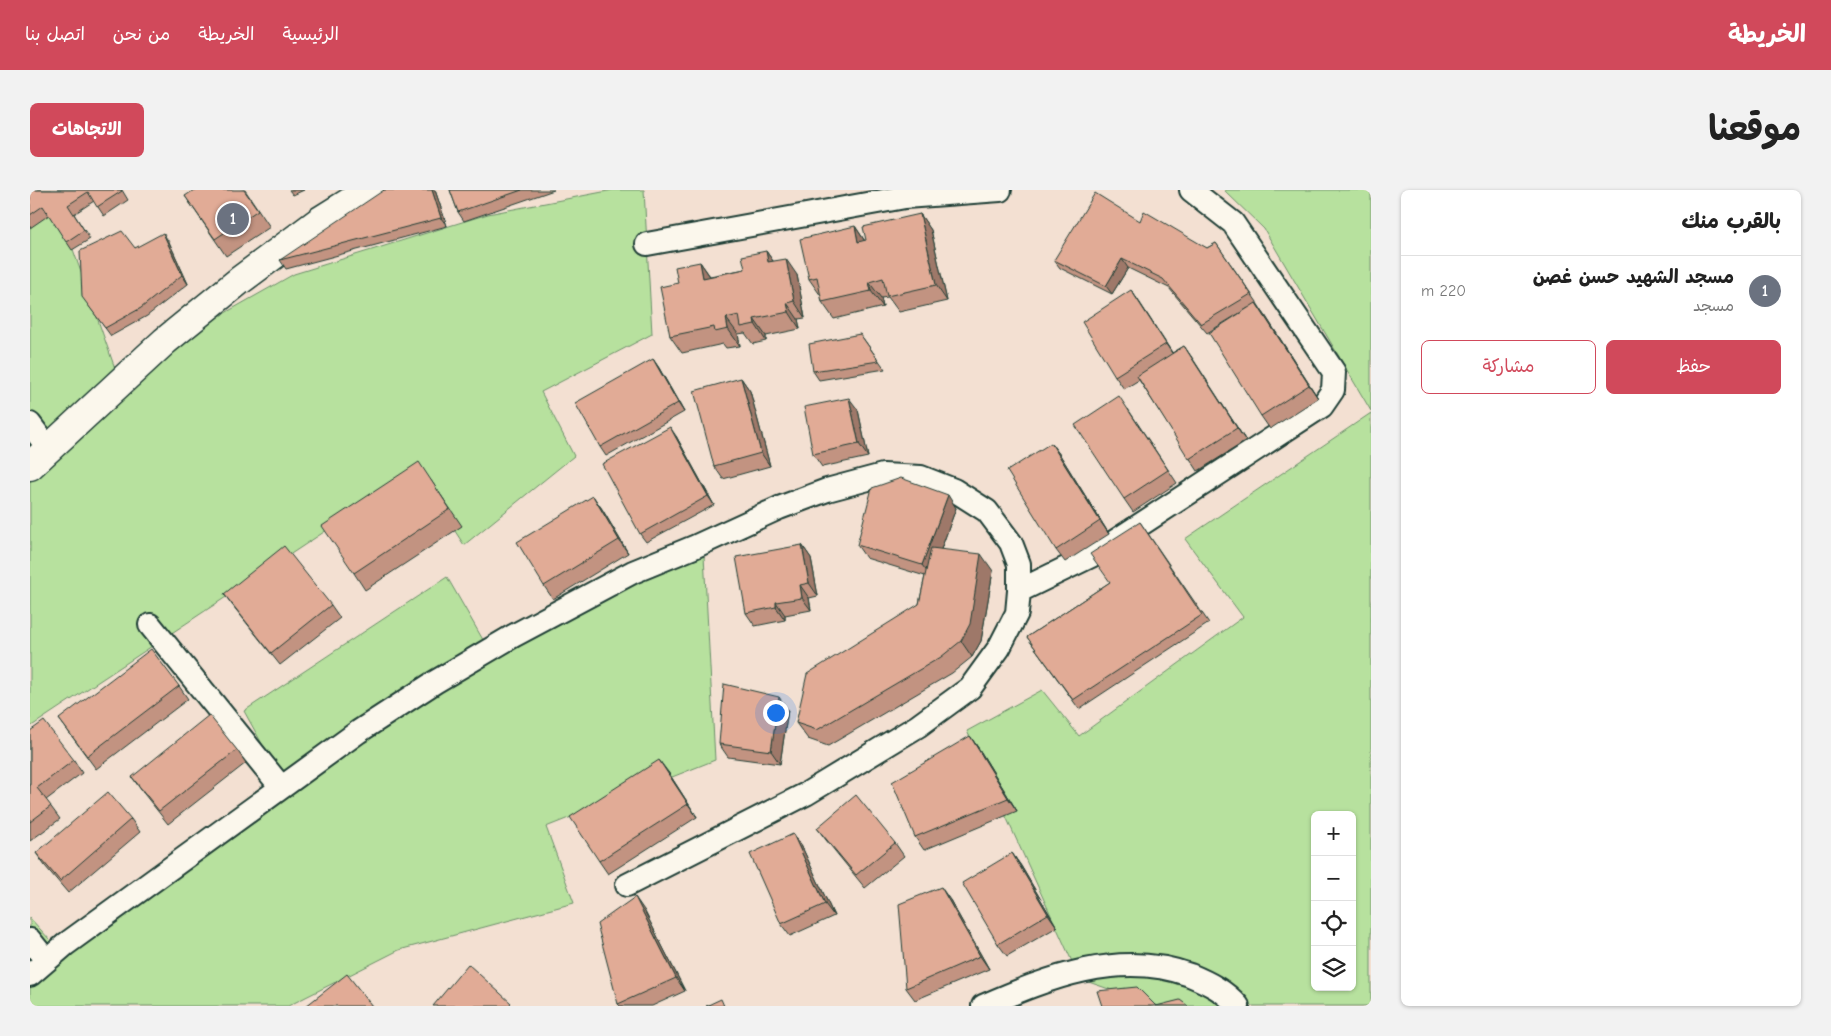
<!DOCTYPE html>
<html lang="ar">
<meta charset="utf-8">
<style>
body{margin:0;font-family:"Comic Neue","Playpen Sans Arabic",sans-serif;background:#f2f2f2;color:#222;direction:rtl}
.controls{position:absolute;right:15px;bottom:15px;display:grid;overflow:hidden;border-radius:8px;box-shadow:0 1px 4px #0004}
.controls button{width:45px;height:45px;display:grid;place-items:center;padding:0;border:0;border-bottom:1px solid #e0e0e0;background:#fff;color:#222;font:25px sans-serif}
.you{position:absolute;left:745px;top:522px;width:18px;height:18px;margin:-12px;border:4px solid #fff;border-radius:50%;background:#1a73e8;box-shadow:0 0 0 8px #1a73e833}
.badge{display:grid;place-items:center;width:32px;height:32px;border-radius:50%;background:#d1495b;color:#fff;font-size:16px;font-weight:700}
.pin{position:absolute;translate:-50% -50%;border:2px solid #fff;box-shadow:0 1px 5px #0006}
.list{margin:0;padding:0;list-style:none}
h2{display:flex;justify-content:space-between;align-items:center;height:65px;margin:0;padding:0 20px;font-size:21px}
h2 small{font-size:16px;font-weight:400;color:#767676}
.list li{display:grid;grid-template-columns:32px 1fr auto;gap:15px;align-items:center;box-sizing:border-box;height:70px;padding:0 20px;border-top:1px solid #e0e0e0}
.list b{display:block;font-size:19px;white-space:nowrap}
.list p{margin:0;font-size:16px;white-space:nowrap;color:#767676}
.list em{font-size:16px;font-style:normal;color:#767676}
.actions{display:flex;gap:10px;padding:15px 20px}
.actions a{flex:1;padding:11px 0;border:1px solid #d1495b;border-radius:8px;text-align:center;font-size:18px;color:#d1495b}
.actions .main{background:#d1495b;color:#fff}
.icon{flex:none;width:28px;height:28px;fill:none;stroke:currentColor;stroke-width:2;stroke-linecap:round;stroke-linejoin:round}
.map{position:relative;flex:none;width:1341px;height:816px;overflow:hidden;direction:ltr;border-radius:8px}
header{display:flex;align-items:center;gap:30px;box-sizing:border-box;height:70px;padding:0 25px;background:#d1495b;color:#fff}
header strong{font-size:24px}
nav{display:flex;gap:28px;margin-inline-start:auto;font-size:18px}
.intro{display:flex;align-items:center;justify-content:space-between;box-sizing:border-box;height:120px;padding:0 30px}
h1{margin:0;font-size:35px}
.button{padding:12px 22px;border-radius:8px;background:#d1495b;color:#fff;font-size:18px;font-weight:700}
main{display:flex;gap:30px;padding:0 30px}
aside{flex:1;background:#fff;border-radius:8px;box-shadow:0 1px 4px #0004}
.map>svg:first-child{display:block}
.green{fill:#b7e19e;stroke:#6b8f69;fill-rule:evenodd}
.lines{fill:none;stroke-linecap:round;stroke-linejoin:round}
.street-casing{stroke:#1f3d34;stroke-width:26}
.secondary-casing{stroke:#1f3d34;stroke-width:31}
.street{stroke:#fbf7ec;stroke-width:22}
.secondary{stroke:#fbf7ec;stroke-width:28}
.wall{fill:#c29381;stroke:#1f3d34}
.shaded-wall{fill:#9e7869;stroke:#1f3d34}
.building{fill:#e1ab96;stroke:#1f3d34}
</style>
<header>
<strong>الخريطة</strong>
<nav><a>الرئيسية</a><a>الخريطة</a><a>من نحن</a><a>اتصل بنا</a></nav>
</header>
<div class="intro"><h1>موقعنا</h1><a class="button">الاتجاهات</a></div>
<main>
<aside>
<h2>بالقرب منك<small></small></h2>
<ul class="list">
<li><span class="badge" style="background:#6b7280">1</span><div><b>مسجد الشهيد حسن غصن</b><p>مسجد</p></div><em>220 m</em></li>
</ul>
<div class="actions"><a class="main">حفظ</a><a>مشاركة</a></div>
</aside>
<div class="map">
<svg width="1341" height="816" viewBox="0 0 1341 816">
<rect width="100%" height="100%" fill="#f3e0d2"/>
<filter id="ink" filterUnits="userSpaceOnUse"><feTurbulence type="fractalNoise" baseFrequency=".02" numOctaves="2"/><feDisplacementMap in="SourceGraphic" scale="10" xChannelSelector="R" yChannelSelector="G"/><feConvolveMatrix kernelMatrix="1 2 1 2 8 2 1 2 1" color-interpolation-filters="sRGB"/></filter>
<g filter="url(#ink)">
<path class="green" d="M 0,0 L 22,0 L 87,184 L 264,84 L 458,24 L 583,0 L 614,0 L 622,144 L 511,202 L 544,266 L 434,355 L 386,281 L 0,537 Z
M 1194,0 L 1341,0 L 1341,221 L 1234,39 Z
M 1341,223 L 1341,816 L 1128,816 L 1050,789 L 937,541 L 1012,500 L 1049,546 L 1213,427 L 1155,349 ZM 1285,625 L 1322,625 L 1322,797 L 1285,797 Z
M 673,347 L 685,570 L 516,637 L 544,713 L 369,760 L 258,816 L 0,816 L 0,728 L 30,761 L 258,601 L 214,521 L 417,387 L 456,455 Z"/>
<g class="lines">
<g class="street-casing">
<path id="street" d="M 617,54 L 875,7 L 970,0
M 0,234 L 18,258
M 989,401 L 1067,363 L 1292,216 L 1303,200 L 1304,182 L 1203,33 L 1161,0
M 120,435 L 251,597
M 0,750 L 16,770
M 0,785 L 36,754 L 328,542 L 405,492 L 483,446 L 603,382 L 664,357 L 749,318 L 797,300 L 853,285 L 891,287 L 924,300 L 957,321 L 981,353 L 989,374 L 989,401 L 987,423 L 969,458 L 940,498 L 888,536 L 776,604 L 597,695
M 953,816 C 1018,788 1089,759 1160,785 C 1179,793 1195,801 1208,816"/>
</g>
<g class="secondary-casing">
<path id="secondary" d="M 0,276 L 135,151 L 209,91 L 291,30 L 339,0"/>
</g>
<use href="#street" class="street"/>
<use href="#secondary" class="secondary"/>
</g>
<path class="wall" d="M 0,0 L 92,0 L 98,10 L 74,26 L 64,11 L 44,24 L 60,49 L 42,60 L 19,25 L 0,38 Z
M 215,0 L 240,37 L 196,66 L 155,6 Z
M 259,0 L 274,0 L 263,5 Z
M 405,0 L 417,36 L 256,79 L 250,70 Z
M 420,0 L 524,0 L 434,31 L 428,22 Z
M 890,24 L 901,40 L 917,111 L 869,122 L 858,107 L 851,108 L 853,117 L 804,129 L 792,112 L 791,106 L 779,89 L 825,36 L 835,51 Z
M 1110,31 L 1177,58 L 1186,53 L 1227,112 L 1227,113 L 1288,208 L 1240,239 L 1231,226 L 1218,118 L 1177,143 L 1139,98 L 1098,78 L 1082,104 L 1030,78 L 1024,70 Z
M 139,52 L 158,94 L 117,126 L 81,146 L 59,116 L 105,58 Z
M 736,61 L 743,71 L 767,85 L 775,128 L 768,129 L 770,139 L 736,146 L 736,151 L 723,154 L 715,143 L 708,144 L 710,156 L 696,158 L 693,154 L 652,163 L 640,146 L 648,93 L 670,72 L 680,86 L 715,79 Z
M 1101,100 L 1142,163 L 1154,156 L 1216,251 L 1168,281 L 1109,190 L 1094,199 L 1085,186 Z
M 830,144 L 855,179 L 789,190 L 783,181 Z
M 623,169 L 629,178 L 654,222 L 576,266 L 570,257 Z
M 711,188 L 720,201 L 740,276 L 693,289 L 684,276 Z
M 1098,219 L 1147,293 L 1103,322 L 1094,309 Z
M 828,220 L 838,267 L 792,277 L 783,264 Z
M 646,246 L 684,315 L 616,352 L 610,344 Z
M 1021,253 L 1030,265 L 1079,344 L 1035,372 L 1026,360 Z
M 400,289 L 432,336 L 335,400 L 324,383 Z
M 563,306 L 572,319 L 598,363 L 523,409 L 514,396 Z
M 926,318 L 911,359 L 963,381 L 951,451 L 942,467 L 922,483 L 798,556 L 778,549 L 766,533 L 889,414 L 895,386 L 836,368 L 827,355 Z
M 1110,332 L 1179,433 L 1049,519 L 997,447 L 1080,392 Z
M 772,355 L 781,368 L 788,406 L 779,408 L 781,420 L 755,425 L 755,430 L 725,436 L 716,423 Z
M 194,404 L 301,415 L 310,428 L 250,475 L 203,416 Z
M 149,496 L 158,509 L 66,579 L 29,529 Z
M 758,520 L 750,574 L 698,567 L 689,554 Z
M 0,541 L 44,570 L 52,583 L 16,610 L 30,629 L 0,651 Z
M 940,546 L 949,559 L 987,621 L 894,660 L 885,647 Z
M 207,560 L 216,573 L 138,634 L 111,600 L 102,587 Z
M 638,582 L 667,627 L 578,684 L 569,671 Z
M 101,629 L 110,642 L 38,703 L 15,676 L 6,663 Z
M 787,638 L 865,653 L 874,666 L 835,698 L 796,650 Z
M 763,644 L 772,657 L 804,726 L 760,746 L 751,734 Z
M 982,663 L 991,676 L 1027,737 L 977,766 L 968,754 Z
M 920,710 L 959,779 L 885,810 L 876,798 Z
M 614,720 L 655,801 L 622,816 L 590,816 L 588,814 Z"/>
<path class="shaded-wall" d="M 402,0 L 405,0 L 417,36 L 411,28 Z
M 890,24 L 901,40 L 917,111 L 906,95 Z
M 825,36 L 836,53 L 828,52 Z
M 133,43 L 139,52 L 158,94 L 152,85 Z
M 736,61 L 747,77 L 738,72 Z
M 756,69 L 767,85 L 775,128 L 764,111 Z
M 1092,69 L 1098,78 L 1082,104 L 1076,96 Z
M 670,72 L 681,88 L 673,88 Z
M 839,92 L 851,108 L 853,117 L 841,101 Z
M 1101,100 L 1110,113 L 1145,167 L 1136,154 Z
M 757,113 L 768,129 L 770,139 L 759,122 Z
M 1226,113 L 1235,125 L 1288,208 L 1279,195 Z
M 696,128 L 708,144 L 710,156 L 698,139 Z
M 724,129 L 736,146 L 736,151 L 725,134 Z
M 1154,156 L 1163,169 L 1216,251 L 1207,238 Z
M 623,169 L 629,178 L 654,222 L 648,213 Z
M 711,188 L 720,201 L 740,276 L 731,263 Z
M 819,208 L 828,220 L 838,267 L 829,254 Z
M 640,237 L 646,246 L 684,315 L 678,306 Z
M 1021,253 L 1030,265 L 1079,344 L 1070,331 Z
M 918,305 L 926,318 L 901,387 L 892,375 Z
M 563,306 L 572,319 L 598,363 L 589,350 Z
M 772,355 L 781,368 L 788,406 L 779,393 Z
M 951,364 L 963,381 L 951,451 L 942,467 L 931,451 Z
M 770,395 L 779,408 L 781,420 L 772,408 Z
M 746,412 L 755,425 L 755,430 L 746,417 Z
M 749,507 L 758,520 L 750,574 L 741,561 Z
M 940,546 L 949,559 L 987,621 L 978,608 Z
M 629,570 L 638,582 L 667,627 L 658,614 Z
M 763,644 L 772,657 L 804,726 L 795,714 Z
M 982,663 L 991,676 L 1027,737 L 1018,724 Z
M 911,697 L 920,710 L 959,779 L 950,766 Z
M 605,707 L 614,720 L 655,801 L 646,788 Z"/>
<path class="building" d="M 0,0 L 91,0 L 92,1 L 67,17 L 58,2 L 38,15 L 54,40 L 36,52 L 13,16 L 0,25 Z
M 164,0 L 214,0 L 228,20 L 185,49 L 155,6 Z
M 354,0 L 402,0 L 411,28 L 250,70 Z
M 420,0 L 492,0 L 428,22 Z
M 1065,3 L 1110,31 L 1114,21 L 1177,58 L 1186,53 L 1221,104 L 1171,134 L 1133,89 L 1092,69 L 1076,96 L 1024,70 Z
M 890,24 L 906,95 L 857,106 L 853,88 L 839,92 L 841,101 L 792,112 L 787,87 L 779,89 L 770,49 L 825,36 L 828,52 L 836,50 L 833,37 Z
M 92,41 L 105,58 L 133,43 L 152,85 L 111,118 L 75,138 L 52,107 L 50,61 Z
M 736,61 L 738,72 L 756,69 L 764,111 L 757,113 L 759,122 L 724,129 L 725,134 L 711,137 L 709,125 L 696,128 L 698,139 L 685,142 L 684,137 L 640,146 L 630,97 L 648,93 L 645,77 L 670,72 L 673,88 L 715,79 L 712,66 Z
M 1101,100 L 1136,154 L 1085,186 L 1052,132 Z
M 1226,113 L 1279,195 L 1231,226 L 1179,143 Z
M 830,144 L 849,171 L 783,181 L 779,154 Z
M 1154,156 L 1207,238 L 1159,269 L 1107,186 Z
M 623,169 L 648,213 L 570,257 L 545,213 Z
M 711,188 L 731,263 L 684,276 L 664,201 Z
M 1089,206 L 1138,280 L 1094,309 L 1045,235 Z
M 819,208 L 829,254 L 783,264 L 774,217 Z
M 640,237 L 678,306 L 610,344 L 572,274 Z
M 1021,253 L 1070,331 L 1026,360 L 977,281 Z
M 389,272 L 420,319 L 324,383 L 292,336 Z
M 871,288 L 918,305 L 892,375 L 827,355 L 842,298 Z
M 563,306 L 589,350 L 514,396 L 487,352 Z
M 1110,332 L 1172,425 L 1043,510 L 997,447 L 1080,392 L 1060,364 Z
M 772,355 L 779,393 L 770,395 L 772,408 L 746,412 L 746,417 L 716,423 L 706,367 Z
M 254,356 L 301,415 L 241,463 L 194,404 Z
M 901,358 L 951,364 L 940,434 L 931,451 L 911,467 L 787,540 L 766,533 L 777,484 L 889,414 Z
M 121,459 L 149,496 L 57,566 L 29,529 Z
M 694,494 L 749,507 L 741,561 L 689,554 Z
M 179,525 L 207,560 L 129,621 L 102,587 Z
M 14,531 L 44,570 L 7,598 L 21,616 L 0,632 L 0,541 Z
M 940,546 L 978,608 L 885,647 L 862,592 Z
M 629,570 L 658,614 L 569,671 L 540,627 Z
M 78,602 L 101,629 L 30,691 L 6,663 Z
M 826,605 L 865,653 L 826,685 L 787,638 Z
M 763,644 L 795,714 L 751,734 L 720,664 Z
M 982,663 L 1018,724 L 968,754 L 932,693 Z
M 911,697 L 950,766 L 876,798 L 869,714 Z
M 605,707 L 646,788 L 588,814 L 567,734 Z
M 438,774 L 481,813 L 478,816 L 403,816 Z
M 317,784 L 342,816 L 276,816 Z
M 1107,797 L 1126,816 L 1150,810 L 1158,816 L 1072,816 L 1067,801 Z
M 691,809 L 694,816 L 676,816 Z"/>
</g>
</svg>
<div class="controls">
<button>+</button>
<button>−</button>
<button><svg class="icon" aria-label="locate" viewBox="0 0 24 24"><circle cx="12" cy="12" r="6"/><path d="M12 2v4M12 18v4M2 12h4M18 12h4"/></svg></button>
<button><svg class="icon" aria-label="layers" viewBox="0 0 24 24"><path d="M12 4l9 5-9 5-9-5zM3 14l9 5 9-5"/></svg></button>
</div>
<div class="you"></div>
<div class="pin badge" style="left:203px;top:29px;background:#6b7280">1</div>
</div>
</main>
